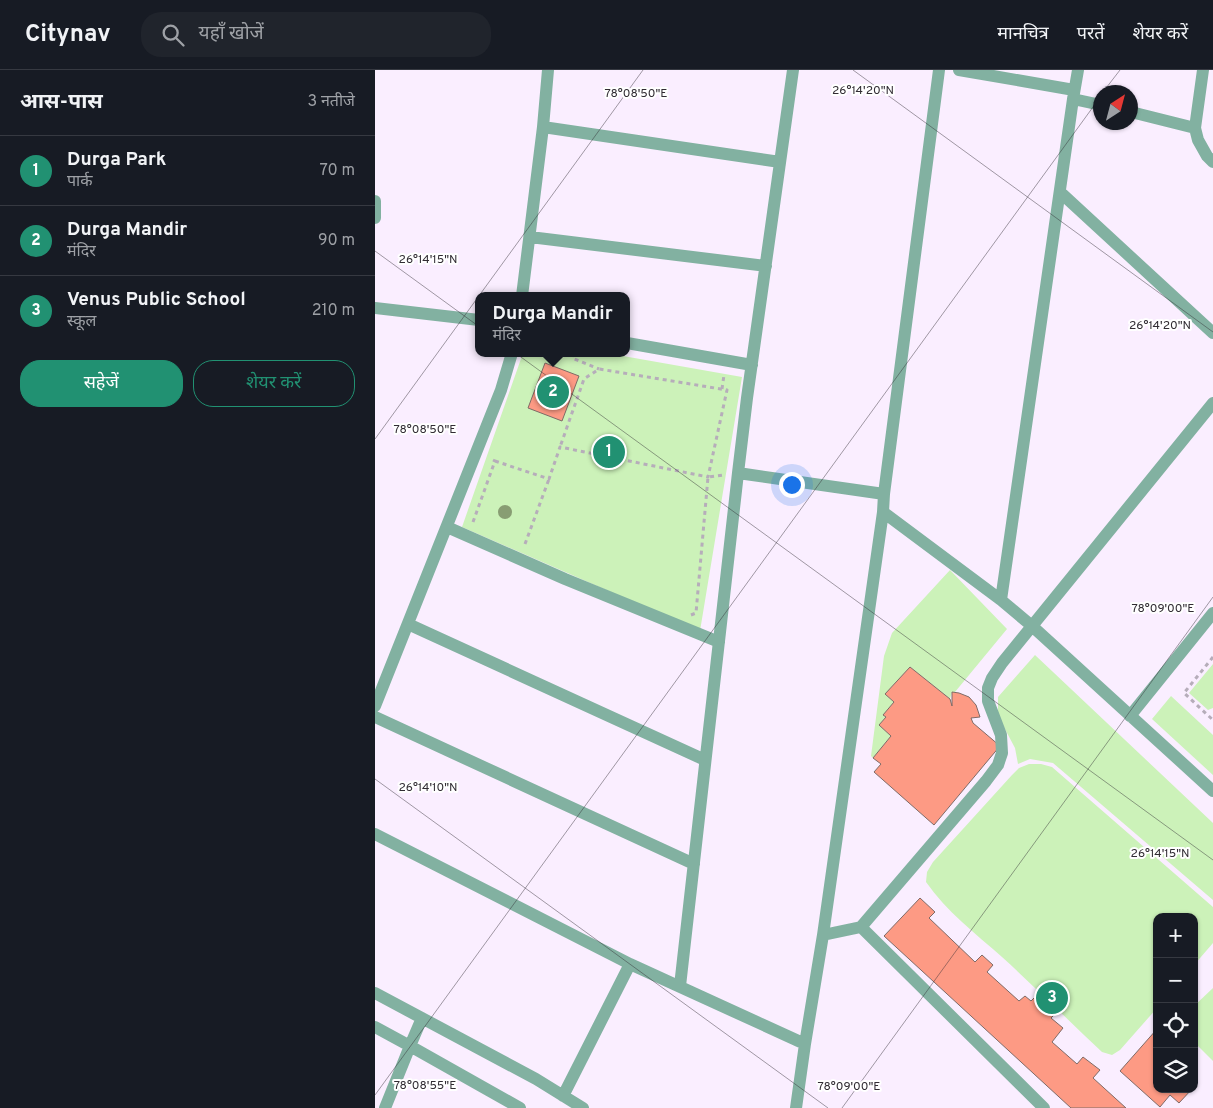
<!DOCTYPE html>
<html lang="hi">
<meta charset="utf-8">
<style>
body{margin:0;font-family:Overpass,"Noto Sans Devanagari",sans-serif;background:#20242c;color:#f1f3f6}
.controls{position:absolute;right:15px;bottom:15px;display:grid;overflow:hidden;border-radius:10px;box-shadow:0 1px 4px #0004}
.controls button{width:45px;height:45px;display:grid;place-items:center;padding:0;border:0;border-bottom:1px solid #363941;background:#171b24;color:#f1f3f6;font:25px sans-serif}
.compass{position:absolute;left:718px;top:15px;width:45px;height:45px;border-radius:50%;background:#171b24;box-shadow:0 1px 4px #0004;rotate:36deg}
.you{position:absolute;left:416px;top:414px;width:18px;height:18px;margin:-12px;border:4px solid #fff;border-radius:50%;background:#1a73e8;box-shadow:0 0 0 8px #1a73e833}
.badge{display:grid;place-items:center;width:32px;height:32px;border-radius:50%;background:#219172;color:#fff;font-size:16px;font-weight:700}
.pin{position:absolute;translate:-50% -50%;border:2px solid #fff;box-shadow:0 1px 5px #0006}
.popup{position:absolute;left:100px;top:222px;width:155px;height:65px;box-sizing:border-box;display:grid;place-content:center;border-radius:10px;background:#171b24;filter:drop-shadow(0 1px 4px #0005);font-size:16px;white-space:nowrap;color:#9ea1a6}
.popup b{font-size:19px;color:#f1f3f6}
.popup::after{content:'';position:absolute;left:50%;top:100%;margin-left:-10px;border:10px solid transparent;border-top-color:#171b24}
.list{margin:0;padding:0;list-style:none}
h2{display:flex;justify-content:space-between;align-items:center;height:65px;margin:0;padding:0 20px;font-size:21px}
h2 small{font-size:16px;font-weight:400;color:#9ea1a6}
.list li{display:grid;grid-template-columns:32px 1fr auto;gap:15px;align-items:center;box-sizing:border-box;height:70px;padding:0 20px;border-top:1px solid #363941}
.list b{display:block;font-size:19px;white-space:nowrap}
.list p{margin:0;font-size:16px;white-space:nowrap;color:#9ea1a6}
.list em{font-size:16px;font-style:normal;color:#9ea1a6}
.actions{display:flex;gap:10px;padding:15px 20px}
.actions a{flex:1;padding:11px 0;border:1px solid #219172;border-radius:20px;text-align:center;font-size:18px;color:#219172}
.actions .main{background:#219172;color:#fff}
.icon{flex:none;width:28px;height:28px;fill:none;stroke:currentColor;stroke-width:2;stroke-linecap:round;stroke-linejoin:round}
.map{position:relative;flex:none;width:838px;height:1038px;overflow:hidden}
header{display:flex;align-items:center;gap:30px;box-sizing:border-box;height:70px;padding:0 25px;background:#171b24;border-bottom:1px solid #363941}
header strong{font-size:24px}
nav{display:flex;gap:28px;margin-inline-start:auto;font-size:18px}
.search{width:350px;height:45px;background:#20242c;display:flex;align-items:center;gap:12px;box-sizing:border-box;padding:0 18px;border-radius:20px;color:#9ea1a6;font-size:19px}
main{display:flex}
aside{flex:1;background:#171b24}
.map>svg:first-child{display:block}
.green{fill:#ccf2b9}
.building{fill:#fd9a84;stroke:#7f6b67}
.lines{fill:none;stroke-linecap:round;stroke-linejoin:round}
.path{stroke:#b6adba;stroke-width:3;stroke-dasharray:4 4;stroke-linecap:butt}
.minor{stroke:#82b1a1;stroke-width:12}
.tree{fill:#889d73}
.ticks{fill:none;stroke:#312c33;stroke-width:1;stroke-opacity:0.45}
.ticks-label{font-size:12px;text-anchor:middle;fill:#312c33;stroke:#fff;stroke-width:4;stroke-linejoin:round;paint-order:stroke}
</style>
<header>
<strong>Citynav</strong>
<div class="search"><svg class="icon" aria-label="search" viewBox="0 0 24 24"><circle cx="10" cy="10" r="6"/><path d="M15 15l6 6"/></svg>यहाँ खोजें</div>
<nav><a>मानचित्र</a><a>परतें</a><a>शेयर करें</a></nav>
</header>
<main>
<aside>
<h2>आस-पास<small>3 नतीजे</small></h2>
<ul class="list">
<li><span class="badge">1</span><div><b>Durga Park</b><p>पार्क</p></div><em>70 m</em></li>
<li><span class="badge">2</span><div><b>Durga Mandir</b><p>मंदिर</p></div><em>90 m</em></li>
<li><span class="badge">3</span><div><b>Venus Public School</b><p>स्कूल</p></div><em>210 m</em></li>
</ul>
<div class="actions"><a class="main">सहेजें</a><a>शेयर करें</a></div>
</aside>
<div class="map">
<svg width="838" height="1038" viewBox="0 0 838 1038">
<rect width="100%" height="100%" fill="#faeeff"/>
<path class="green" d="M 148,283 L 231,283 L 367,307 L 325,561 L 87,457 Z
M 575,500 L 632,559 L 580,622 L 577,622 L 575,629 L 535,597 L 510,624 L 519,632 L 508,645 L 511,647 L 504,655 L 516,666 L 498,688 L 496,686 L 509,586 L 517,563 Z
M 660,585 L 838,753 L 838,830 L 678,693 L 655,689 L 643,694 L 640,678 L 623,646 L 623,627 Z
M 838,594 L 838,638 L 833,640 L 814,623 Z
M 796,626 L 838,665 L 838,705 L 777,649 Z
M 654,694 L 666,694 L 677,697 L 838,837 L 838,873 L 819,895 L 819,847 L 782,847 L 782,938 L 745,980 L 737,985 L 727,982 C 694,951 661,918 627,887 C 601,864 571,841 551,812 L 552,802 L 558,792 L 637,705 L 644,698 Z
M 838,918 L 838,991 L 819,972 L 819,936 Z"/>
<path class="building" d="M 170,293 L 204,306 L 187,351 L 153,338 Z
M 535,597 L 575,629 L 577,636 L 577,622 L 584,623 L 594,627 L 601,635 L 605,647 L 596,648 L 598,653 L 625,676 L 559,755 L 499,702 L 506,694 L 498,688 L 516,666 L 504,655 L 511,647 L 508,645 L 519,632 L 510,624 Z
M 545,828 L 560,842 L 554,848 L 600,892 L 607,885 L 618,895 L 612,902 L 644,931 L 650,926 L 656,931 L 659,928 L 679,945 L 676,948 L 688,958 L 677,972 L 702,994 L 708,987 L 725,1000 L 718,1008 L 751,1038 L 696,1038 L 509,866 Z
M 782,959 L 782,1019 L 817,1019 L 804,1033 L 795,1025 L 785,1037 L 745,1001 Z"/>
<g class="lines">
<path class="path" d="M 198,283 L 197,288 L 224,299
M 347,319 L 349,305
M 120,391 L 174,409 L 185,377 L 333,407 L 352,320 L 224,299 L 209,309 L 185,377
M 98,452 L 120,391 L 118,390
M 150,474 L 174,409
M 316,545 L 321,543 L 333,407 L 348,405
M 838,587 L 809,623 L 838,650"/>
<path class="minor" d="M 584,0 L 699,20
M 703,0 L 698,29 L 726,35
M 828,0 L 820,58 L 823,70 L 832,86 L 838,92
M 756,42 L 820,58
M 168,57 L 405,92
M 685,122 L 838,263
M 0,131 L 0,148
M 155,167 L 391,196
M 147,226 L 168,57 L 173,0
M 0,238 L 104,250
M 252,273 L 377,295
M 363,403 L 509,424
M 508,442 L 626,530 L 698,29
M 72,457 L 190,509 L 344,572
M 626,530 L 657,556 L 838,721
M 33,554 L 330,690
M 0,636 L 126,320 L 137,283
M 755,646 L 838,543
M 0,647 L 319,794
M 0,764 L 255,894
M 486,857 L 669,1038
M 448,865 L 486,857 L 611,711 L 623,695 L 627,683 L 626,665 L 613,631 L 613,618 L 617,608 L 627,593 L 838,333
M 305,916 L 363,403 L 372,328 L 418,0
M 0,923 L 161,1009 L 208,1038
M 0,957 L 35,976 L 145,1038
M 188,1026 L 255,894 L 430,974
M 10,1038 L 35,976 L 47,948
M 421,1038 L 430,974 L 448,865 L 508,442 L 509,424 L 564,0"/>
</g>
<circle class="tree" cx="130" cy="442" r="7"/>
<path class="ticks" d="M 478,0 L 838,262M 728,22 L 745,0M 0,181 L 838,790M 0,369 L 268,0M 0,709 L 453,1038M 0,1025 L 726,26M 467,1038 L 838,527"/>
<g class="ticks-label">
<text x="488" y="24">26°14'20"N</text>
<text x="261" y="27">78°08'50"E</text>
<text x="53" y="193">26°14'15"N</text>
<text x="785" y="259">26°14'20"N</text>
<text x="50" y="363">78°08'50"E</text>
<text x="788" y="542">78°09'00"E</text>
<text x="53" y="721">26°14'10"N</text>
<text x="785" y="787">26°14'15"N</text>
<text x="50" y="1019">78°08'55"E</text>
<text x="474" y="1020">78°09'00"E</text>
</g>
</svg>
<div class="controls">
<button>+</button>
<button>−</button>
<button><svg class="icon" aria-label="locate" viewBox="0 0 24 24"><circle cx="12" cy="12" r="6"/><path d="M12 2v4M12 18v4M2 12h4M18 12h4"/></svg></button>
<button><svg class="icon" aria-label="layers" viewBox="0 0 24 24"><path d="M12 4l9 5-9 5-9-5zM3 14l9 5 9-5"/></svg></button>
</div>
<svg class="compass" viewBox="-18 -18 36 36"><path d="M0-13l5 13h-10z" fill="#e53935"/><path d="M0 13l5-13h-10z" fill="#9ea1a6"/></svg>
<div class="you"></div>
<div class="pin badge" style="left:234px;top:382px">1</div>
<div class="pin badge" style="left:178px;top:322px">2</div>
<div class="popup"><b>Durga Mandir</b>मंदिर</div>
<div class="pin badge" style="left:677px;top:928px">3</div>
</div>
</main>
